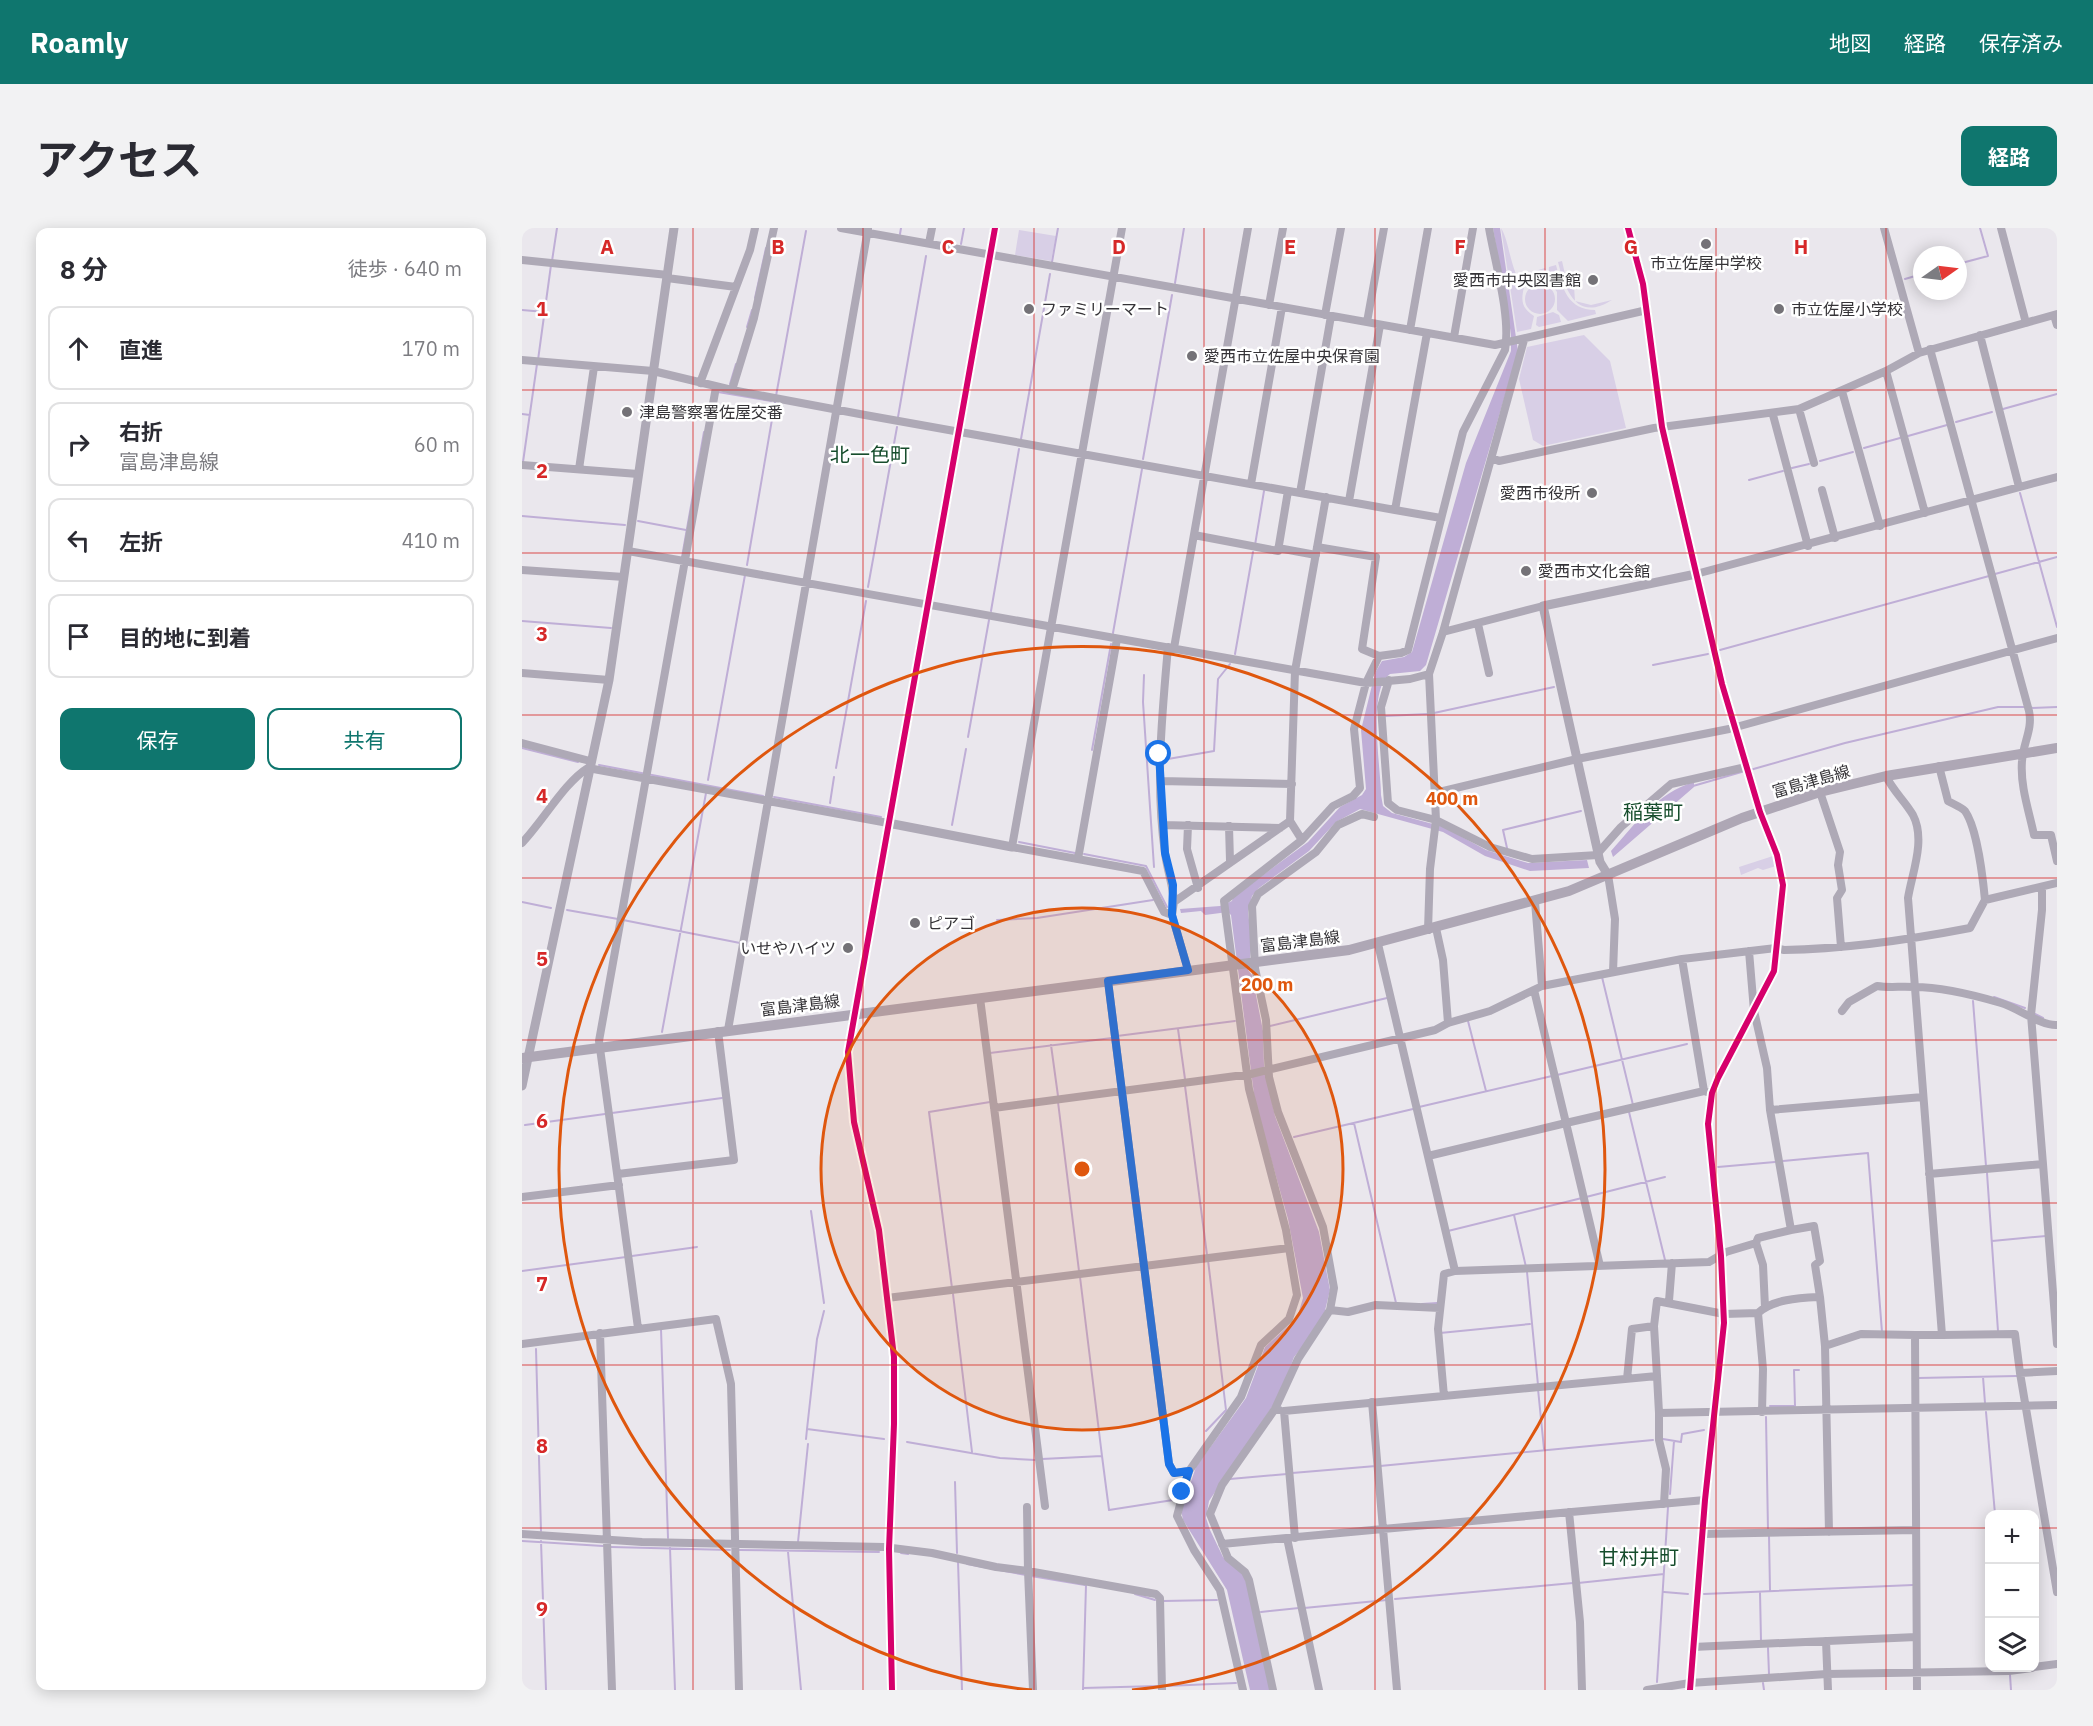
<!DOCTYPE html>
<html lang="ja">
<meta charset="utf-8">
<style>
body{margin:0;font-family:"IBM Plex Sans","Noto Sans JP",sans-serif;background:#f2f2f3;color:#2b2b33}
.controls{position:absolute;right:18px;bottom:18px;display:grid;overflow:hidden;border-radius:12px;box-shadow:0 3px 15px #0003}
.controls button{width:54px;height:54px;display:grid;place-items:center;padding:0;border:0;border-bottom:2px solid #e1e1e2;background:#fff;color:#2b2b33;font:30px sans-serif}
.compass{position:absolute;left:1391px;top:18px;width:54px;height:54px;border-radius:50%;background:#fff;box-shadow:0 3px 15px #0003;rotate:76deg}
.stop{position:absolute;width:18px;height:18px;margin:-14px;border:4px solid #1a73e8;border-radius:50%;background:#fff}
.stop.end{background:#1a73e8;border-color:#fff;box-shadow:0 2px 6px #0008}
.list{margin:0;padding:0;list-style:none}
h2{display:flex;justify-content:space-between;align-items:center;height:78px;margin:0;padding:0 24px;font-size:26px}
h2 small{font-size:20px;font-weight:400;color:#7c7c81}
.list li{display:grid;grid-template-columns:39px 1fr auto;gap:18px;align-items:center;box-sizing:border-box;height:84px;margin:0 12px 12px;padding:0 12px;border:2px solid #e1e1e2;border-radius:12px}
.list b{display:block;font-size:22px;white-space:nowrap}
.list p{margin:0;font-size:20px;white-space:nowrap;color:#7c7c81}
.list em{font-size:20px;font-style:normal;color:#7c7c81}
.actions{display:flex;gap:12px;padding:18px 24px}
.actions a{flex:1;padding:14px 0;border:2px solid #0f766e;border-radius:12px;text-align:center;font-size:21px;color:#0f766e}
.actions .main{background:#0f766e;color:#fff}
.icon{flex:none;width:33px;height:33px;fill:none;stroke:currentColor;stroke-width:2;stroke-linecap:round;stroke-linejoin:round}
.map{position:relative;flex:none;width:1535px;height:1462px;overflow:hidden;border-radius:12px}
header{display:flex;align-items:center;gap:36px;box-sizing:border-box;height:84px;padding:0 30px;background:#0f766e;color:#fff}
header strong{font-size:28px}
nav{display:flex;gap:33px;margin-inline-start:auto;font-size:21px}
.intro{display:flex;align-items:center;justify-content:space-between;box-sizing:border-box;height:144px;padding:0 36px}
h1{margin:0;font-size:42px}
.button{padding:15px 27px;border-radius:12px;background:#0f766e;color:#fff;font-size:21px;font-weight:700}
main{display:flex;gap:36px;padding:0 36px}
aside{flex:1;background:#fff;border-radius:12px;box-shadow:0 3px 15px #0003}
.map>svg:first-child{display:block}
.green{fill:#d8cfe6}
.water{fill:#bfaed6}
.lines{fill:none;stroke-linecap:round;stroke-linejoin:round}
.stream{stroke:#bfaed6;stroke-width:2}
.minor{stroke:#aea9b6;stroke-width:8}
.tertiary{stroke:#aea9b6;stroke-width:9}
.secondary{stroke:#aea7b5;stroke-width:10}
.cycleway-casing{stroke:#fff;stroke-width:10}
.cycleway{stroke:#d6006c;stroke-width:6}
.route{stroke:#1a73e8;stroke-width:8}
.grid{fill:none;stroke:#d62828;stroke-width:1.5;stroke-opacity:0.55}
.ring{fill:none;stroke:#df570e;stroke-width:3}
.poi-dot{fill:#747277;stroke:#fff;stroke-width:2}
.labels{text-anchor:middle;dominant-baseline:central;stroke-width:5;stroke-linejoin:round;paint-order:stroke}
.poi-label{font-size:16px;fill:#353337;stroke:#fff;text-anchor:start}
.street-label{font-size:16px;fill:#353337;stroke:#fff}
.quarter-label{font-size:20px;fill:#164d2c;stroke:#fff}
.grid-label{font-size:20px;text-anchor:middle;font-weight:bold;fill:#d62828;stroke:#fff;stroke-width:5;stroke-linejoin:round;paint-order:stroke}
.centre{fill:#df570e;stroke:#fff;stroke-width:3}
.ring-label{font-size:18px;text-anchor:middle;font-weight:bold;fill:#df570e;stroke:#fff;stroke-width:5;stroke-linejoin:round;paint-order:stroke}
</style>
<header>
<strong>Roamly</strong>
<nav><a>地図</a><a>経路</a><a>保存済み</a></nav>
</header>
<div class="intro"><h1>アクセス</h1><a class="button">経路</a></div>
<main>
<aside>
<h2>8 分<small>徒歩 · 640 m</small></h2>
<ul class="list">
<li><svg class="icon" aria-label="ahead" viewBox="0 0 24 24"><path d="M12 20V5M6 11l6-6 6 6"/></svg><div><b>直進</b></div><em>170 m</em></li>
<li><svg class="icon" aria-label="right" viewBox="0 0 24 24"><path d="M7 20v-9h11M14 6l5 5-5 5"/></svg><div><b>右折</b><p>富島津島線</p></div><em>60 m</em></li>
<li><svg class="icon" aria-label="left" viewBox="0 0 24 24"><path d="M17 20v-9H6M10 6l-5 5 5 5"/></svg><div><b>左折</b></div><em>410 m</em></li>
<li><svg class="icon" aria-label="arrive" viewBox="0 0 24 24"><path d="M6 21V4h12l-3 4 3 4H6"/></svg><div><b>目的地に到着</b></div></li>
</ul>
<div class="actions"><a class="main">保存</a><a>共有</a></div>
</aside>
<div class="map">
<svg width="1535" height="1462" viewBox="0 0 1535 1462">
<rect width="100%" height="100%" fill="#eae7ed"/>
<path class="green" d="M 979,0 C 988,14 988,44 1002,59 C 999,72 999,80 1012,88 L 1009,101 L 995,104 Z
M 497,2 L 534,8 L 529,33 L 493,27 Z
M 1040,33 L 1043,46 L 1051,44 L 1053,73 L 1069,77 L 1090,72 C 1054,95 1043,61 1036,34 Z
M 1034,37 C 1040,60 1046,82 1073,82 L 1074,86 L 1046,93 L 1035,82 L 1035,64 L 1026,52 L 1027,39 Z
M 1023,40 L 1025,44 L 1022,52 L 1006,56 L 999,51 L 999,47 Z
M1003 71a15 15 0 1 1 30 0a15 15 0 1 1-30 0Z
M 1031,84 L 1037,87 L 1039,94 L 1017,99 L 1014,97 L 1015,89 Z
M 1062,107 L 1088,133 L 1104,200 L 1021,218 L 1011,212 L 997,151 L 1005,119 Z
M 1251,628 L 1254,638 L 1241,642 L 1236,640 L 1219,647 L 1217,639 Z"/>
<path class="water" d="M 971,0 L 978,0 L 996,123 L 904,437 L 898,443 L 868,446 C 845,461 859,541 859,567 L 861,578 L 870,585 L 922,599 L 964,622 L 1006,635 L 1065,632 L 1067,640 L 1008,643 L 963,628 L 921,604 L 838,581 L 814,594 L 787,623 L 737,660 L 730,668 L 726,684 L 730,716 L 726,742 L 730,747 L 741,803 L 742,837 L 753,888 L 797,1004 L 808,1062 L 800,1095 L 772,1129 L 758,1167 L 687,1273 L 684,1290 L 688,1302 L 701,1329 L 722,1346 L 726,1354 L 749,1462 L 728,1462 L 705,1362 L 661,1292 L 659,1282 L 674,1239 L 724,1170 L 743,1119 L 775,1090 L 781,1070 L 766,991 L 733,874 L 709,687 L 706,684 L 683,687 L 679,683 L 659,685 L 658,681 L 698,678 L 710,673 L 711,669 L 786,614 L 818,579 L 840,567 L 844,561 L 839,502 L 853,445 L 860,433 L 882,429 L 890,424 L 944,235 L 989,123 L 989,106 Z
M 1172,554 L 1172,559 L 1091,629 L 1089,623 C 1114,595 1135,565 1172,554 Z"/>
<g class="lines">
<path class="stream" d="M 378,6 L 379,0
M 439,16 L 442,0
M 30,33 L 35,0
M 530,34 L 536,0
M 1436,36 L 1466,28 L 1458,0
M 1383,51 L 1400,46
M 653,55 L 662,0
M 233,70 L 244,20
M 0,82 L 23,84
M 225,99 L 230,82
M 16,132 L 29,37
M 208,156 L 214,136
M 196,164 L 249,173
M 254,168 L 284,3
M 1481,181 L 1535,166
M 0,186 L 8,187
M 376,189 L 404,28
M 1434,194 L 1470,184
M 1386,208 L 1425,197
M 499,211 L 528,46
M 1342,220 L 1378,210
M 621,231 L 650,67
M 1298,233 L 1331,224
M 1,234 L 15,136
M 1270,240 L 1287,236
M 1227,252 L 1261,243
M 1498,265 L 1535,399
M 0,288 L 103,297
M 116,293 L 164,302
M 733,317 L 742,263
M 160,329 L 182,204
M 225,337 L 253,174
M 1473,346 L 1535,329
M 346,359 L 375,199
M 469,383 L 497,221
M 0,393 L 89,400
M 591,405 L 620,241
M 1198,422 L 1467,348
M 713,426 L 731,324
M 1131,437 L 1186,426
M 622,447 L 621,474 L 632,639
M 1508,480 L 1535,479
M 912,485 L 1032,459
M 862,488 L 907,486
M 446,509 L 467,392
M 0,520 L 56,534
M 570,522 L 589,416
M 646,531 L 692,523 L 696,451 L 708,436
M 77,537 L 241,568
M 314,540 L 344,373
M 1228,542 L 1323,515 L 1476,479 L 1503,479
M 186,552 L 223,347
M 1171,558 L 1223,543
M 252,569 L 359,589
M 308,575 L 312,549
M 430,597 L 444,521
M 497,614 L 553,625
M 985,620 L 981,602 L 1059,583
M 562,626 L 624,638 L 645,679
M 0,674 L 29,680
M 45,682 L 96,691
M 101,692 L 218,715
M 475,692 L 515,690 L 631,672
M 1080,749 L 1111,877
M 1472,769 L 1503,780
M 1451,773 L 1464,938
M 1513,786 L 1521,790
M 946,793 L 964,863
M 748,798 L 865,770
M 656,801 L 663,851
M 140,804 L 184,565
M 595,808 L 713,793
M 529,817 L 536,868
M 468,825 L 590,810
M 1035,847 L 1165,816
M 663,858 L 685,1027
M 536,874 L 557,1043
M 897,879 L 1030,848
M 1107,884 L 1143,1032
M 90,885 L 200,870
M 832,895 L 874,1075
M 3,897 L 83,886
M 772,909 L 891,881
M 1261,933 L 1346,925 L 1360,1104
M 1196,939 L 1253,934
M 1465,945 L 1476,1103
M 1064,969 L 1143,949
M 289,983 L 302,1075
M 992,987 L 1004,1039
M 926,1003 L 1060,970
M 1470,1013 L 1524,1008
M 110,1028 L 175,1019
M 0,1043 L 104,1029
M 1005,1044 L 1016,1157
M 558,1049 L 580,1228
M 430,1060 L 407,884 L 468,874
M 431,1066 L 450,1224
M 900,1076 L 915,1075
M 139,1101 L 146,1310
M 918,1105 L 1008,1096
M 14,1121 L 19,1303
M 1461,1149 L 1463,1175
M 1396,1150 L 1495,1148
M 1016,1161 L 1022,1221
M 1248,1178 L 1273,1178 L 1272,1142 L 1277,1142
M 1464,1184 L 1473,1286
M 1244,1189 L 1246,1302
M 285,1201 L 295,1111 L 302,1083
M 684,1203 L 704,1182 L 686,1032
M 284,1211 L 285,1201 L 362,1211
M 1141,1211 L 1159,1214 L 1160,1206 L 1182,1202
M 385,1214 L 478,1230 L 513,1232
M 520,1231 L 580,1228 L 587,1282 L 651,1272
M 858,1238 L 1131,1212
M 770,1245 L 854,1238
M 708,1251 L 765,1246
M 433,1254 L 435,1325
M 1148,1266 L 1152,1213
M 1247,1308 L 1248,1362
M 0,1313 L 81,1318
M 19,1313 L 24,1462
M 276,1314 L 286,1216
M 89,1319 L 208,1322
M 148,1320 L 153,1462
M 217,1322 L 357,1324
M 266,1324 L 279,1462
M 379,1325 L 386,1326
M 436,1333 L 440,1462
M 445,1336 L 504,1347
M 509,1348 L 563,1357
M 1056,1355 L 1142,1346
M 1142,1364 L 1166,1366
M 1238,1364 L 1239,1413
M 613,1366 L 633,1372
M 1182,1366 L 1391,1357
M 873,1371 L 1051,1355
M 641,1373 L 695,1372
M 782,1380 L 865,1372
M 739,1384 L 777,1380
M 1246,1420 L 1247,1446
M 1488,1447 L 1489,1462
M 1135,1454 L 1146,1279
M 1241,1455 L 1242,1462
M 644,1458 L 714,1455
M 561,1460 L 636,1458
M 561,1462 L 564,1357"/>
<path class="minor" d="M 319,0 L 973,117 L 1125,82
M 600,0 L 490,619 L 621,643 L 642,684 L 650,687
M 1362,0 L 1397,125
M 1479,0 L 1504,95
M 407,15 L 410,0
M 0,32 L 146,47
M 145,50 L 214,59
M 747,77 L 761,0
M 803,87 L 819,0
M 1532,87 L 1535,97
M 845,94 L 862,0
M 888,102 L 906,0
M 1458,107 L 1497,259
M 932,109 L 951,0
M 1408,121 L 1507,483 C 1511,501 1501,515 1500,533 C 1498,558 1507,583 1512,607 L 1529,607 L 1535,633
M 0,132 L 131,143 L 210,162 L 343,187 L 873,282 L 905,105
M 1364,143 L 1403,285
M 178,155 L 228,22 L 233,0
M 210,162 L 232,90 L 252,0
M 1320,163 L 1358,298
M 1277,181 L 1292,235
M 1251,187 L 1286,318
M 970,230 L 977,233 L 1132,200 L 1277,181 L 1364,143 L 1397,125 L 1535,86
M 0,237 L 116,246
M 57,241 L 72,139
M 729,256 L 760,79
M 1300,262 L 1313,310
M 778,265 L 809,88
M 827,273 L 858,97
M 873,282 L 919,290
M 672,307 L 756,323 L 766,263
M 795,319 L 854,329 L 840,421 L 857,428
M 756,320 L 794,327
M 106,323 L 844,455 L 888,451 L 907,446
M 0,342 L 102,349
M 1174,346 L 1535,249
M 956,396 L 967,445
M 921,404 L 1021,378
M 646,419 C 640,487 633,556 643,625 C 645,642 651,657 652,674
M 652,420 L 726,0
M 0,445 L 87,452
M 867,452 L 859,479 L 866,575 L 875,582 L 914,592 L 968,619 L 1010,631 L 1076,627
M 0,515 L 68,533
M 1417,538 L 1426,573 C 1431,576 1439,579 1443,583 C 1455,600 1461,651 1463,672
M 1364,548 C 1371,563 1383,573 1391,587 C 1404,612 1390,645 1386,670 L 1420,1107 L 1393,1107 L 1395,1462
M 639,553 L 770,556
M 1298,564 L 1318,624 L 1316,637 L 1320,662 L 1315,670 L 1319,719
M 913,565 L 1055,531 L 1207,501 L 1535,410
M 768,593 L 780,612 L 811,578 L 831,568 L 838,560 L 832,501 L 844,455 L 857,428 L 879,425 L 886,422 L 941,204 L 983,122 C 989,88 973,35 967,0
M 641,597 L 758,600
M 666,597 L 665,621 L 676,660
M 707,598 L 708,633
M 0,615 C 21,593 43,554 66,540 L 366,595
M 1076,625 L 1099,599 L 1149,556 L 1224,539
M 556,631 L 595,411
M 1086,647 L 1093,691 L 1091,744
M 1520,659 L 1520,682 L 1509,787 L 1521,936
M 1013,674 L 1020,758
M 914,700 L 921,732 L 926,795
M 906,702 L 908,641 L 914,592 L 907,446 L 921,404 L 1002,112
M 856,716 L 933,1043 L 1187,1034 L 1204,1024 L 1234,1015 L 1236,1010 L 1269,1002 L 1248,882
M 1227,723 L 1232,783 L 1245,840 L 1248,882 L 1401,869
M 1160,731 L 1182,863 L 1185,864
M 666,742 L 650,687 L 652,674 L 768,593 L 773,443 L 804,269
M 586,753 L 647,1236 L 652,1245 L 667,1243 L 719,1169 L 739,1117 L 767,1091 L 775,1067 L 764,1002 L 727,861 L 702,673 L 780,612
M 1012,762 L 1044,895 L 1182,863
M 458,770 L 523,1278
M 1320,783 L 1327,774 L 1355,758 C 1368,760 1379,758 1392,759 C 1421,759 1452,767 1479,775 C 1496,780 1519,798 1535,797
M 206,802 L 346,1
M 472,880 L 729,846 L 913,802 L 926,795 L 968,783 L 1020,758 L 1160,731 L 1254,720 L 1262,722 C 1324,721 1386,712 1448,700 L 1463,672 L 1535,655
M 906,928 L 1044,895 L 1078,1038
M 96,946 L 212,932 L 196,803
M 1407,946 L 1521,936 L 1535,1116
M 0,969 L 97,957
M 1234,1015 L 1241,1037 L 1243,1079
M 1298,1069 L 1303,1118 L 1307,1304
M 365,1070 L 767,1020
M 1147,1073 L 1150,1035
M 808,1082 L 812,1060 L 801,999 L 756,884 L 747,849 L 744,792 L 733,740 L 730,678 L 736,666 L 794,624 L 816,597 L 840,586 L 852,589
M 1236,1085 L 1241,1141 L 1240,1184
M 116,1100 L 77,813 L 194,159
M 78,1105 L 90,1462
M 1420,1107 L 1493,1106 L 1498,1145
M 0,1116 L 194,1091 L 209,1156 L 217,1462
M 1303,1118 L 1339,1106 L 1393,1107
M 1535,1143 L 1498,1145 L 1535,1364
M 1135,1148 L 1132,1098 L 1135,1073 L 1202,1086 L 1236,1085 C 1251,1071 1278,1070 1298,1069 L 1293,1037 L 1298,1033 L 1292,998 L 1269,1002
M 1105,1151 L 1110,1101 L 1132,1098
M 922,1168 L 916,1101 L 922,1046 L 933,1043
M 757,1182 L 753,1181 L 776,1131 L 808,1082 L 826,1084 L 854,1077 L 918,1080
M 1137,1185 L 1137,1212 L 1144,1241 L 1142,1276
M 667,1243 L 655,1288 L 672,1322 L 698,1362 L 721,1462
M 1047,1284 L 1058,1394 L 1060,1462
M 0,1306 L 120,1314 L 362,1319 L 410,1325 L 474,1339 L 506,1343 L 505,1279
M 1180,1306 L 1394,1302
M 765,1310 L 797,1462
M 773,1310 L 762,1183 L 1135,1148 L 1137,1185 L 1535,1177
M 700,1316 L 861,1301 L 850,1174
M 1304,1413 L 1306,1462
M 1171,1419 L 1394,1409
M 1512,1439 L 1535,1436
M 511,1462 L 506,1343 L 634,1366 L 638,1370 L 640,1462
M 751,1462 L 727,1352 L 723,1344 L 706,1330 L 688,1286 L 700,1257 L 753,1181
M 875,1462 L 861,1301 L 1183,1272
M 1125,1462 L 1168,1455 L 1305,1446 L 1487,1443 L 1510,1440"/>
<path class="tertiary" d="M 1106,0 L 1121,56 L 1140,199 L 1200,456 L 1238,584 L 1255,627 L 1261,657 L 1252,743 L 1196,850 L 1190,865 L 1186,896 L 1199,1028 L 1202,1095 L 1183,1272 L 1168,1462
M 366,595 L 490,619
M 1086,647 L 1078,634 L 1021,378 L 1174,346
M 0,858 L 87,452 L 152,0
M 370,1462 L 367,1321 L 372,1196 L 372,1129 L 357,1002 L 332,894 L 326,824 L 473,0"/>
<path class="secondary" d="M 0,830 L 827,722 L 1047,663 L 1220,590 L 1298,564 L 1364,548 L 1535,520"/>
<g class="cycleway-casing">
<path id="cycleway" d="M 1106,0 L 1121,56 L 1140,199 L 1200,456 L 1238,584 L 1255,627 L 1261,657 L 1252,743 L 1196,850 L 1190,865 L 1186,896 L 1199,1028 L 1202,1095 L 1183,1272 L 1168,1462
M 370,1462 L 367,1321 L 372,1196 L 372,1129 L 357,1002 L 332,894 L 326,824 L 473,0"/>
</g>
<use href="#cycleway" class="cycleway"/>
</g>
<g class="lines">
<path class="route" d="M 637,526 L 643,625 L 651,657 L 650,687 L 666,742 L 586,753 L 647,1236 L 652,1245 L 667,1243 L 660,1264"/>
</g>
<path class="grid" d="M 171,0 L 171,1462M 341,0 L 341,1462M 512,0 L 512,1462M 682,0 L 682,1462M 853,0 L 853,1462M 1023,0 L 1023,1462M 1194,0 L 1194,1462M 1364,0 L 1364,1462M 0,162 L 1535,162M 0,325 L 1535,325M 0,487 L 1535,487M 0,650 L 1535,650M 0,812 L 1535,812M 0,975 L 1535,975M 0,1137 L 1535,1137M 0,1300 L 1468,1300M 1512,1300 L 1535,1300"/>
<circle cx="560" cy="941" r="261" fill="#df570e" fill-opacity=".12"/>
<g class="ring">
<circle cx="560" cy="941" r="261"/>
<path d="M510 1462A523 523 0 1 1 610 1462"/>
</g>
<g class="poi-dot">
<circle cx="1184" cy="16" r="6"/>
<circle cx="1071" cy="52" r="6"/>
<circle cx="507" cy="81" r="6"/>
<circle cx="1257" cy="81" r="6"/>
<circle cx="670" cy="128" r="6"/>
<circle cx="105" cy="184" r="6"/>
<circle cx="1070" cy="265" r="6"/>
<circle cx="1004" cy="343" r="6"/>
<circle cx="393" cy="695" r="6"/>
<circle cx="326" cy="720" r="6"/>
</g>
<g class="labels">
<g class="poi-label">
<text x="1184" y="35" text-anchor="middle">市立佐屋中学校</text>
<text x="1059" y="52" text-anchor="end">愛西市中央図書館</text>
<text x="519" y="81">ファミリーマート</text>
<text x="1269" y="81">市立佐屋小学校</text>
<text x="682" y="128">愛西市立佐屋中央保育園</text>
<text x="117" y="184">津島警察署佐屋交番</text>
<text x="1058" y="265" text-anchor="end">愛西市役所</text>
<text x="1016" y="343">愛西市文化会館</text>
<text x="405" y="695">ピアゴ</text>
<text x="314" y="720" text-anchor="end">いせやハイツ</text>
</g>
<g class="street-label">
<text transform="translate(1289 553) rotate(-16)">富島津島線</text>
<text transform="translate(778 713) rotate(-7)">富島津島線</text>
<text transform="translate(278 777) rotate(-7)">富島津島線</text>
</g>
<g class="quarter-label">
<text x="348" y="226">北一色町</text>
<text x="1131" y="583">稲葉町</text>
<text x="1117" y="1328">甘村井町</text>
</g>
</g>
<g class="grid-label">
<text x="85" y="26">A</text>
<text x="256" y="26">B</text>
<text x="426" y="26">C</text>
<text x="597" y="26">D</text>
<text x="768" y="26">E</text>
<text x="938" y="26">F</text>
<text x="1109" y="26">G</text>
<text x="1279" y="26">H</text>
<text x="20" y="88">1</text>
<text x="20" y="250">2</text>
<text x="20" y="413">3</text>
<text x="20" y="575">4</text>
<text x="20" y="738">5</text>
<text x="20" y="900">6</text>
<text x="20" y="1063">7</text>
<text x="20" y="1225">8</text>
<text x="20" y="1388">9</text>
</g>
<circle cx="560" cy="941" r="9" class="centre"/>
<g class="ring-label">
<text x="930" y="577">400 m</text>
<text x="745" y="763">200 m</text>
</g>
</svg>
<div class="controls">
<button>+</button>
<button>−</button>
<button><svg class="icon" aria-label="layers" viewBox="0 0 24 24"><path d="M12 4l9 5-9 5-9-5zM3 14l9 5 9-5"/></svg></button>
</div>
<svg class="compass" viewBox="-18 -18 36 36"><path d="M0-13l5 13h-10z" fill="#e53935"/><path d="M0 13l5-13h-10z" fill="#7c7c81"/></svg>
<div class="stop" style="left:637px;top:526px"></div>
<div class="stop end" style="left:660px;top:1264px"></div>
</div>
</main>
